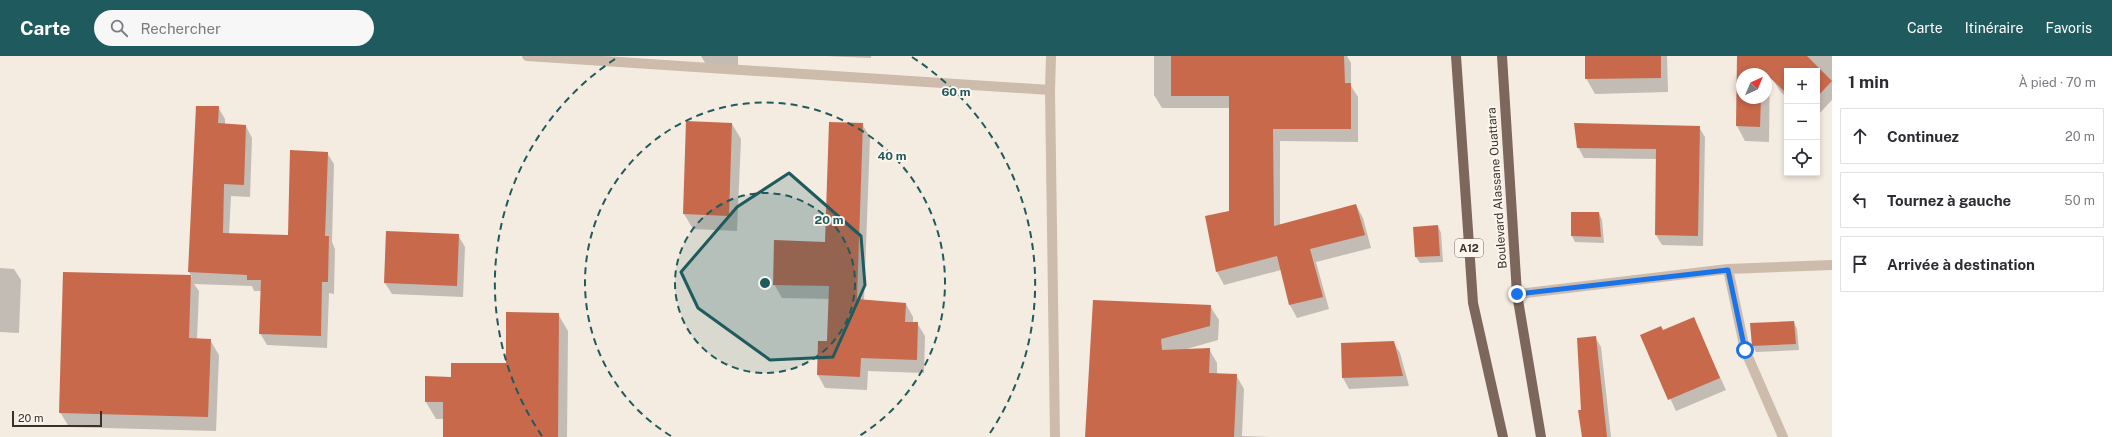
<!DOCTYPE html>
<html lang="fr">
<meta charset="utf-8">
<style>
body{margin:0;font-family:"Public Sans",sans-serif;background:#f7f7f7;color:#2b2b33}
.controls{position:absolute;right:12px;top:12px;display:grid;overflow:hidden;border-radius:0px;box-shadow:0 2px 6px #0003}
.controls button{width:36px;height:36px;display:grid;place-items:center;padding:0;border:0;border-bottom:1px solid #e1e1e2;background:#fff;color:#2b2b33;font:20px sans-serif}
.compass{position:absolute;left:1736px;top:12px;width:36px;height:36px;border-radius:50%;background:#fff;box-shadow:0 2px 6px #0003;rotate:44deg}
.scale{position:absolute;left:12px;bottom:10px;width:90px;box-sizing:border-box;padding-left:4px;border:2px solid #3b302b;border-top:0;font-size:11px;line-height:14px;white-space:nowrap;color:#3b302b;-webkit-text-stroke:3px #fbf5ee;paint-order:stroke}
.stop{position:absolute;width:12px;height:12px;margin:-9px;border:3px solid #1a73e8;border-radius:50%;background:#fff}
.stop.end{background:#1a73e8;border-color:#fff;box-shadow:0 1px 4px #0008}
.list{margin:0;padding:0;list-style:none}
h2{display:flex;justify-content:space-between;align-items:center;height:52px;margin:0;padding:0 16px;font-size:17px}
h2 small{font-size:13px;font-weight:400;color:#7c7c81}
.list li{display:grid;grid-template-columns:26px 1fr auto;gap:12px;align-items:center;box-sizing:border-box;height:56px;margin:0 8px 8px;padding:0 8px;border:1px solid #e1e1e2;border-radius:0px}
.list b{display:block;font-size:15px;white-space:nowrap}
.list em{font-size:13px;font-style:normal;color:#7c7c81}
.icon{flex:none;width:22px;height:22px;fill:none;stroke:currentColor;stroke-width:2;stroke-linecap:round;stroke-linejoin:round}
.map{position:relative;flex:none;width:1832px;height:381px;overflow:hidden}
header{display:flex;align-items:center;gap:24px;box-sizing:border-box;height:56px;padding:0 20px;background:#1f5a5e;color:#fff}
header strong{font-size:19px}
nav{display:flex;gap:22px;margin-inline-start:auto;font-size:14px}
.search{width:280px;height:36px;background:#f7f7f7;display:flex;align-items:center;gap:10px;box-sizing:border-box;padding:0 14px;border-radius:22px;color:#7c7c81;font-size:15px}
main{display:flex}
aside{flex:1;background:#fff}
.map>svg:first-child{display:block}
.shadow{fill:#0003;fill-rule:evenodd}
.building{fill:#c8694b}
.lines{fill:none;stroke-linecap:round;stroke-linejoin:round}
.street{stroke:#cdbbac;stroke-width:10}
.primary{stroke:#7d675c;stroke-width:10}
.route{stroke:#1a73e8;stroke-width:5}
.marked{fill:#1f5a5e;fill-opacity:0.2;stroke:#1f5a5e;stroke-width:3;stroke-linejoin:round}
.ring{fill:none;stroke:#1f5a5e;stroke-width:2;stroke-dasharray:7 5}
.labels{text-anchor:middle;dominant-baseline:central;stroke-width:4;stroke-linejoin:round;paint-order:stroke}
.shield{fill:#fbf5ee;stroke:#756b66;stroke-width:1}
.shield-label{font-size:11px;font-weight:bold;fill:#3b302b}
.street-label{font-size:12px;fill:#3b302b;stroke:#fbf5ee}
.centre{fill:#1f5a5e;stroke:#fbf5ee;stroke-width:2}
.ring-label{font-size:12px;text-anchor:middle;font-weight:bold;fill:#1f5a5e;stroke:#fbf5ee;stroke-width:4;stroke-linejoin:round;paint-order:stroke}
</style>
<header>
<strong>Carte</strong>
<div class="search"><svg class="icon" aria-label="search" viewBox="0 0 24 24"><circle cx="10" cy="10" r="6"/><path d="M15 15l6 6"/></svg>Rechercher</div>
<nav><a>Carte</a><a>Itinéraire</a><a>Favoris</a></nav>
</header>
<main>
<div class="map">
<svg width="1832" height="381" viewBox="0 0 1832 381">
<rect width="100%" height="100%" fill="#f4ebe1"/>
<path class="shadow" d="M 701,0 L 738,0 L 738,10 L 707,10 Z
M 826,0 L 871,0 L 871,2 Z
M 1154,0 L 1347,0 L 1351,7 L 1351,30 L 1358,41 L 1358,86 L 1280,85 L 1280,169 L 1356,149 L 1363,162 L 1371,192 L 1316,206 L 1329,253 L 1297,262 L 1290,249 L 1281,214 L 1224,229 L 1217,216 L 1206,161 L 1230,156 L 1230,52 L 1162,52 L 1154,39 Z
M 1586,0 L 1667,0 L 1668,36 L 1595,38 L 1586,22 Z
M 1738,0 L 1770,0 L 1769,86 L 1745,85 L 1737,70 ZM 1742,18 L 1766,18 L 1766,42 L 1742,42 Z
M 1796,0 L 1832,0 L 1832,44 L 1817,60 L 1817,15 L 1787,15 L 1787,42 L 1780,35 L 1773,24 Z
M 197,51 L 218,51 L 225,63 L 225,69 L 246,70 L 252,82 L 250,141 L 231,140 L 229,178 L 289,180 L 327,97 L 334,108 L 332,186 L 335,193 L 334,238 L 329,237 L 327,292 L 267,289 L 260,277 L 261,235 L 254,235 L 252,230 L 194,228 L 199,235 L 197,283 L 210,284 L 219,299 L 216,375 L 69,371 L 60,356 L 64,217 L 192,221 L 189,216 Z
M 732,68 L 741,83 L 737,175 L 693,173 L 684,158 Z
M 862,68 L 870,81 L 864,245 L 906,248 L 913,261 L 913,267 L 917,267 L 925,280 L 924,317 L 868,315 L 867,334 L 825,332 L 818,319 L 819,286 L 828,286 L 830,243 L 782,242 L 774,228 L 826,187 Z
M 1699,71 L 1705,81 L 1703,190 L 1662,189 L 1656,179 L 1657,103 L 1584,102 L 1578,91 Z
M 1599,157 L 1602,164 L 1604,187 L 1575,186 L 1572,180 Z
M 1438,170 L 1441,177 L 1443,206 L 1420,207 L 1416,201 L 1414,172 Z
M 458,179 L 465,191 L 463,241 L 392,238 L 385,227 Z
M 0,212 L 14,213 L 21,224 L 19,277 L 0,276 Z
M 1094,245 L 1210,250 L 1219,264 L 1218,284 L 1183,294 L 1209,293 L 1217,307 L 1217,318 L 1236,319 L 1244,333 L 1242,380 L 1271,381 L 1087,381 Z
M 558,258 L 568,275 L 567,381 L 444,381 L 444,363 L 436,363 L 426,346 L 452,322 L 507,308 Z
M 1693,262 L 1726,334 L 1676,355 L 1641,280 L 1663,275 Z
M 1794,266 L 1797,273 L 1799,294 L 1756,296 L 1753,290 Z
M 1595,281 L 1601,291 L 1611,381 L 1583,381 L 1582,355 Z
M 1393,286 L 1400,297 L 1409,330 L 1349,333 L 1343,322 L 1342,288 Z"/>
<path class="building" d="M 1171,0 L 1344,0 L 1345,27 L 1351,27 L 1351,73 L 1273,73 L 1274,170 L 1356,148 L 1365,179 L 1310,193 L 1323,241 L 1289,249 L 1277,200 L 1216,216 L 1205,160 L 1229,155 L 1229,40 L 1171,40 Z
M 1585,0 L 1661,0 L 1661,22 L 1585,23 Z
M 1737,0 L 1807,0 L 1832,25 L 1817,41 L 1817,15 L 1787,15 L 1787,38 L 1762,14 L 1761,18 L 1742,18 L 1742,42 L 1761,42 L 1760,71 L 1736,70 Z
M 196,50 L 219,50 L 218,67 L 246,69 L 244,129 L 224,128 L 223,177 L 288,179 L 290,94 L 328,96 L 325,180 L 329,180 L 328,226 L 322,226 L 321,280 L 259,278 L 261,224 L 247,224 L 247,219 L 188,216 Z
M 686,65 L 732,67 L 729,160 L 683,158 Z
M 829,66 L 863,67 L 857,243 L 906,247 L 905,266 L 918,266 L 917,304 L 861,302 L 860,321 L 817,319 L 818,285 L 827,285 L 829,230 L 773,229 L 774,184 L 825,186 Z
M 1574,67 L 1700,70 L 1698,180 L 1655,179 L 1656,93 L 1577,92 Z
M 1571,156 L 1599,156 L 1601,181 L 1571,180 Z
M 1438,169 L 1440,200 L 1415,201 L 1413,171 Z
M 386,175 L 459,178 L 457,230 L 384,227 Z
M 63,216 L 191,219 L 189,282 L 211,283 L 208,361 L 59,357 Z
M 1093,244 L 1211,249 L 1210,270 L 1161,283 L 1162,294 L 1210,292 L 1209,317 L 1237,318 L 1234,381 L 1085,381 Z
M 506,256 L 559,257 L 558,381 L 443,381 L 443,346 L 425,346 L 425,320 L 451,321 L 451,307 L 506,307 Z
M 1694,261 L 1720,322 L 1668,344 L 1640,279 L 1661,270 L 1663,274 Z
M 1794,265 L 1796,288 L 1752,290 L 1750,267 Z
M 1596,280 L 1607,381 L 1582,381 L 1578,354 L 1581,354 L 1577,282 Z
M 1394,285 L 1403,320 L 1342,322 L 1341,287 Z"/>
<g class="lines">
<path class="street" d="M 527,0 L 1050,34
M 1051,0 L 1050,34 L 1055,381
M 1728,213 L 1745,294 L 1783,381
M 1517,238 L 1728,213 L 1832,209"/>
<path class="primary" d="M 1456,0 L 1473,247 L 1503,381
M 1502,0 L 1517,238 L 1541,381"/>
</g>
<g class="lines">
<path class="route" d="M 1517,238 L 1728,214 L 1745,294"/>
</g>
<path class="marked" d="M 789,117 L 861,180 L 865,229 L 833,301 L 770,304 L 698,252 L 681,216 L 737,151 Z"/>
<circle cx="765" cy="227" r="90" fill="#1f5a5e" fill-opacity=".12"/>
<g class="ring">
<circle cx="765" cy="227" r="90"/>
<path d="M671 380A180 180 0 1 1 859 380"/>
<path d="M542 380A270 270 0 0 1 618 1M912 1A270 270 0 0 1 988 380"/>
</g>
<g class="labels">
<rect class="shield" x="1455" y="183" width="28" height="18" rx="3"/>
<g class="shield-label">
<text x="1469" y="192">A12</text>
</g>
<g class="street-label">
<text transform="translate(1497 132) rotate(-94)">Boulevard Alassane Ouattara</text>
</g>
</g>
<circle cx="765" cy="227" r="6" class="centre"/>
<g class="ring-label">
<text x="956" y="40">60 m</text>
<text x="892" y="104">40 m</text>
<text x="829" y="168">20 m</text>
</g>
</svg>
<div class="controls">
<button>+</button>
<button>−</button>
<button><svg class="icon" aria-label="locate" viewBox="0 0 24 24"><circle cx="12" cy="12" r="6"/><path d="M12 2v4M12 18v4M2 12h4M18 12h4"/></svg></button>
</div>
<svg class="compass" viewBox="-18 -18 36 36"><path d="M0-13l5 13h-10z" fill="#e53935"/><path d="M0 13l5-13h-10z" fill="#7c7c81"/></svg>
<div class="scale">20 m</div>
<div class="stop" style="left:1745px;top:294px"></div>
<div class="stop end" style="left:1517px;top:238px"></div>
</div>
<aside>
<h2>1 min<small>À pied · 70 m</small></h2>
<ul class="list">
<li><svg class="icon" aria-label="ahead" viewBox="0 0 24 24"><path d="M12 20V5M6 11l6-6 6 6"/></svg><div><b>Continuez</b></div><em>20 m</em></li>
<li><svg class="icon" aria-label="left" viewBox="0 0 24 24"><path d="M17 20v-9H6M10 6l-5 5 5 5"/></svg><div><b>Tournez à gauche</b></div><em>50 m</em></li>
<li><svg class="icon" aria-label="arrive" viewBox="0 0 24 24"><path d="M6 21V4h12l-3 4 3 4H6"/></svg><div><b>Arrivée à destination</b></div></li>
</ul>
</aside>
</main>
